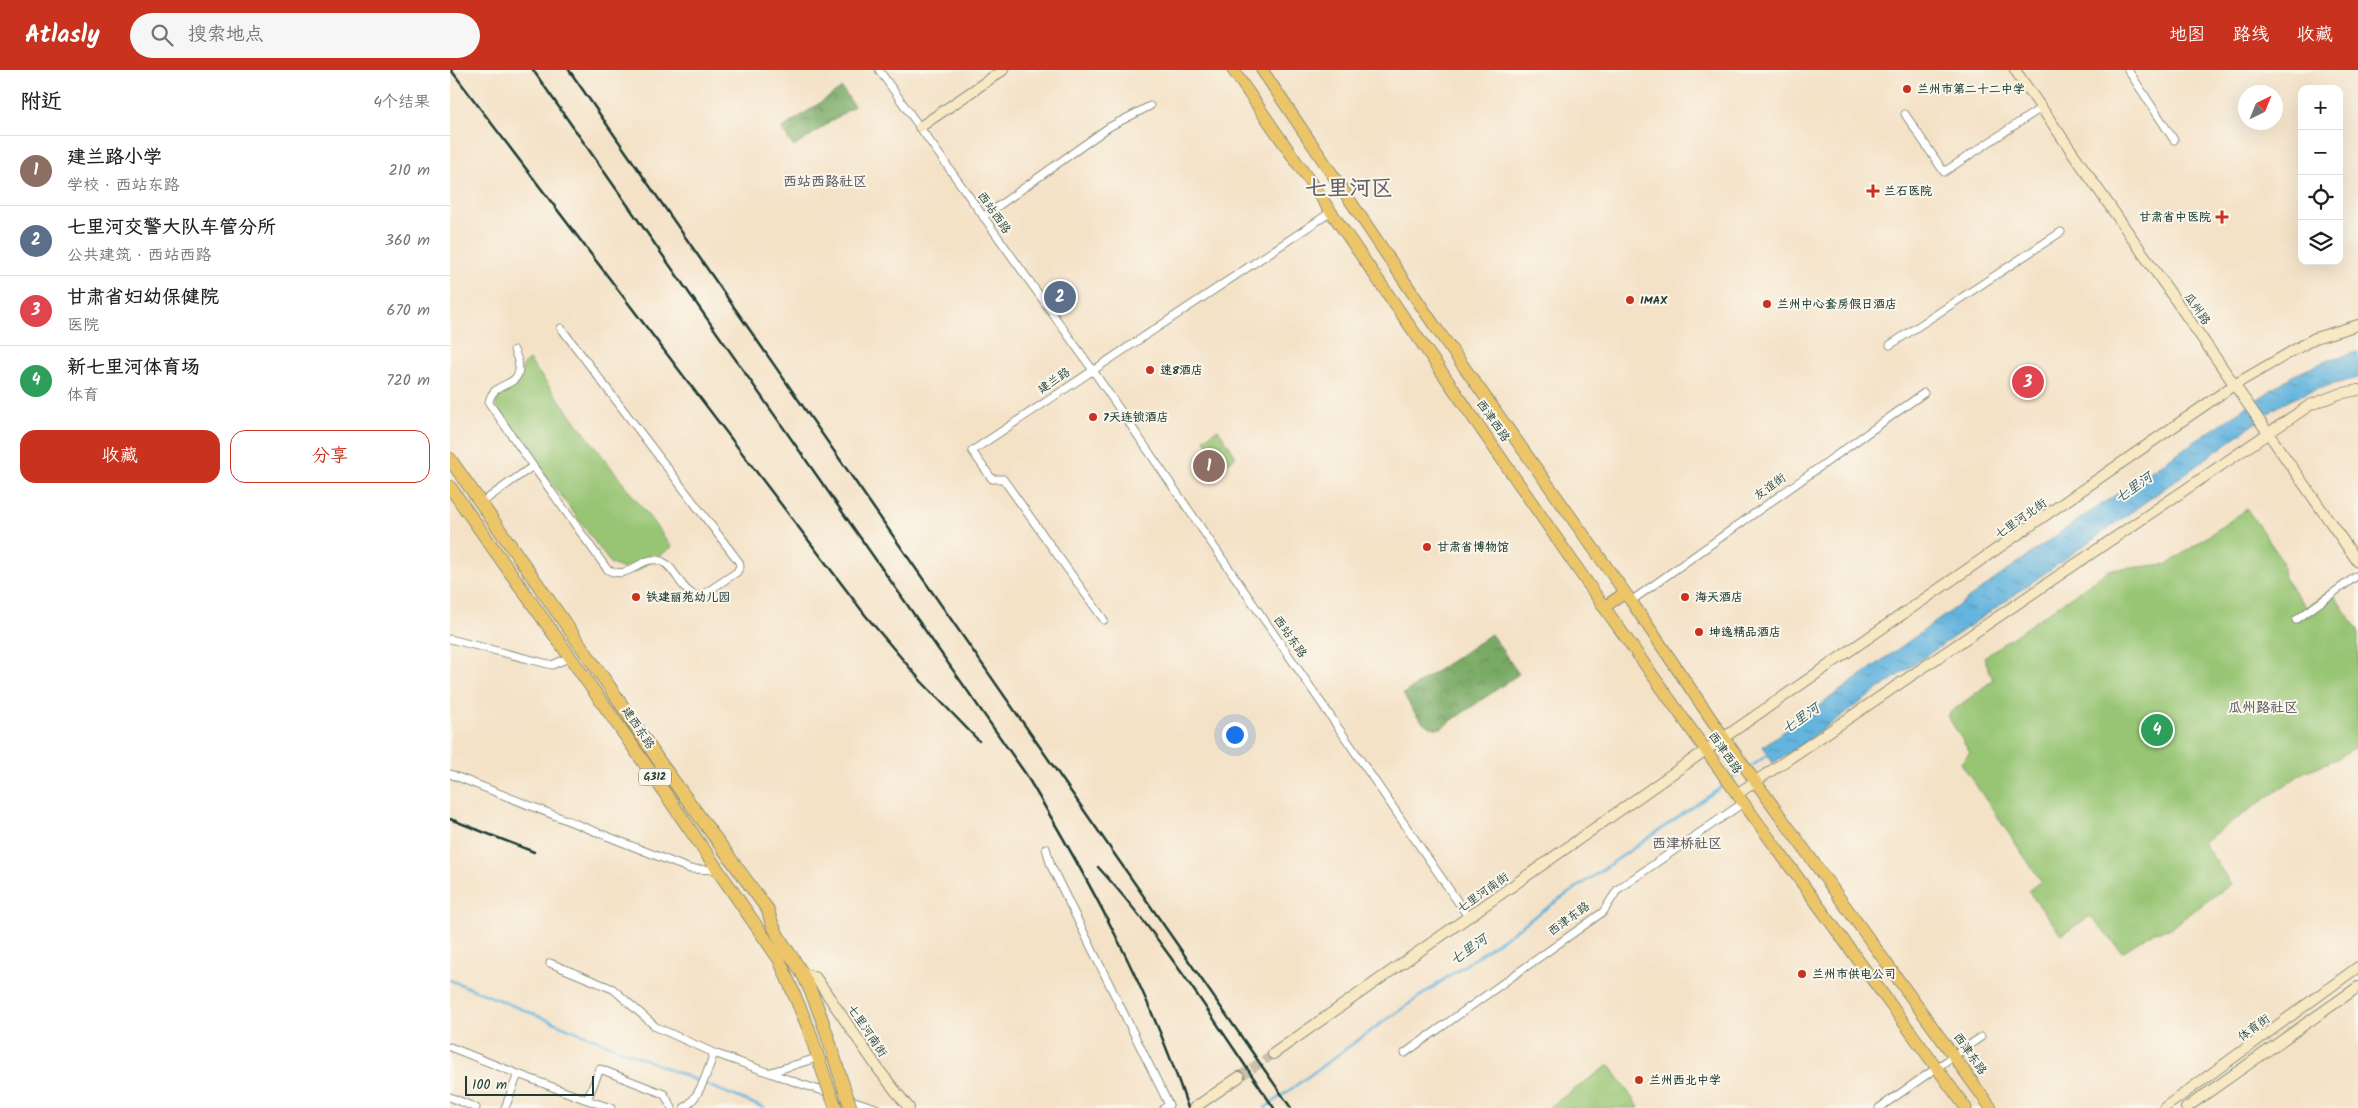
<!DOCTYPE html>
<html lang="zh">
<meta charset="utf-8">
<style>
body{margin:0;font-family:Kalam,"LXGW WenKai TC",sans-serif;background:#f6f6f6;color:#202124}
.controls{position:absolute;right:15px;top:15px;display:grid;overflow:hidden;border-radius:10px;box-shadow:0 5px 20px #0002}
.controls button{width:45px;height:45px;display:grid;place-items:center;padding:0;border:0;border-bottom:1px solid #e0e0e0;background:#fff;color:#202124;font:25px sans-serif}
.compass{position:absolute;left:1788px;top:15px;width:45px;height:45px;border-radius:50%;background:#fff;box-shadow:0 5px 20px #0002;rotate:43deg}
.scale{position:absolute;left:15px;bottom:12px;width:129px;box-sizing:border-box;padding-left:5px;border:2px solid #1f3d34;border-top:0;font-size:14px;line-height:18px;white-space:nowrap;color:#1f3d34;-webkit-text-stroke:4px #fbf7ec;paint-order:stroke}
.you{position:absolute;left:784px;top:664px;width:18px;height:18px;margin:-12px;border:4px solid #fff;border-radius:50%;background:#1a73e8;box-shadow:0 0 0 8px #1a73e833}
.badge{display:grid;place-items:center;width:32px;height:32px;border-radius:50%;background:#c8321e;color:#fff;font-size:16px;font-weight:700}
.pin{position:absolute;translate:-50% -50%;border:2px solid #fff;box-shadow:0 1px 5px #0006}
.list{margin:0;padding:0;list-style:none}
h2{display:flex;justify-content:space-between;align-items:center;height:65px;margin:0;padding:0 20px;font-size:21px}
h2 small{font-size:16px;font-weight:400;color:#757577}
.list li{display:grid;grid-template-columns:32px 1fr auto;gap:15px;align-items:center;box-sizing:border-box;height:70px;padding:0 20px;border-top:1px solid #e0e0e0}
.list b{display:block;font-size:19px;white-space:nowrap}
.list p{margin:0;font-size:16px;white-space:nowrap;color:#757577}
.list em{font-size:16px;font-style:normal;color:#757577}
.actions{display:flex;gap:10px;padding:15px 20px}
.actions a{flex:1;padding:11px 0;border:1px solid #c8321e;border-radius:15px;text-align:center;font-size:18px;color:#c8321e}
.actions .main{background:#c8321e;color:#fff}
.icon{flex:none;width:28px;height:28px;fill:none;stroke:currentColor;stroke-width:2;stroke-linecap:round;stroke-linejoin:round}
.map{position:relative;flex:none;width:1908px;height:1038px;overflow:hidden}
header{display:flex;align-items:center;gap:30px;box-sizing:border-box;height:70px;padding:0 25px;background:#c8321e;color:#fff}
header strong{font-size:24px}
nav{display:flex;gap:28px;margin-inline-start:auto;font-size:18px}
.search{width:350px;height:45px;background:#f6f6f6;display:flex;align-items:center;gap:12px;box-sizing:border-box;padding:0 18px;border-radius:28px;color:#757577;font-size:19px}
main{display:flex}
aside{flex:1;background:#fff}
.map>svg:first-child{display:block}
.green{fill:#97c573;stroke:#5b8154}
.forest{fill:url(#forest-crowns);stroke:#4c744c}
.water{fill:url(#water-ripples);stroke:#417889}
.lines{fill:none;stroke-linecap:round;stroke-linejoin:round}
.stream{stroke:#63b4de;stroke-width:2.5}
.secondary-tunnel{stroke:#c9c1aa;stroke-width:10;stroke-dasharray:10 5;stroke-linecap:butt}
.street-casing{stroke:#8a907e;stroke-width:9}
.secondary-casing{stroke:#8a907e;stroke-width:12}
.primary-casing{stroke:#8a907e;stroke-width:13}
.highway-casing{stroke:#8a907e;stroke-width:14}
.street{stroke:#fff;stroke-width:7}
.secondary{stroke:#f8e8c3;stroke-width:10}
.primary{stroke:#edc569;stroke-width:11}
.highway{stroke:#edc569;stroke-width:12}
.rail{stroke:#1f3d34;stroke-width:2.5}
.highway-bridge-casing{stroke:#8a907e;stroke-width:14;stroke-linecap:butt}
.highway-bridge{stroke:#edc569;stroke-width:12}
.poi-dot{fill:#c8321e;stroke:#fbf7ec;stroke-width:2}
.labels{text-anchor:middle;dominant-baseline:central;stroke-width:4;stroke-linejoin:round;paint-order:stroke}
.shield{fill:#fbf7ec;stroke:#61756b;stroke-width:1}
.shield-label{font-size:11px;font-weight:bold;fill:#1f3d34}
.poi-label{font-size:12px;font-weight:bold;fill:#1f3d34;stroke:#fbf7ec;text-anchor:start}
.street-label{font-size:12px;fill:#1f3d34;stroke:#fbf7ec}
.neighbourhood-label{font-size:14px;font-weight:bold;fill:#63636a;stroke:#fbf7ec}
.water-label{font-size:14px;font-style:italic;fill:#305b5e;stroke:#fbf7ec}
.town-label{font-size:22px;font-weight:bold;fill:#63636a;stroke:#fbf7ec}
</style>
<header>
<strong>Atlasly</strong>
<div class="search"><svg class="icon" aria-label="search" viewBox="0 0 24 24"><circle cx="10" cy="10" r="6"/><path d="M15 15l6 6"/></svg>搜索地点</div>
<nav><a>地图</a><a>路线</a><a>收藏</a></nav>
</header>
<main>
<aside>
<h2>附近<small>4个结果</small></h2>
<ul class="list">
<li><span class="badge" style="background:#8d6e63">1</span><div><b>建兰路小学</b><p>学校 · 西站东路</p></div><em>210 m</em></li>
<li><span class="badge" style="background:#5c6f8a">2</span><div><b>七里河交警大队车管分所</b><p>公共建筑 · 西站西路</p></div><em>360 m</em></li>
<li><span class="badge" style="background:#e0444e">3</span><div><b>甘肃省妇幼保健院</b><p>医院</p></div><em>670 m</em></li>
<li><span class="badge" style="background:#2e9e5b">4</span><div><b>新七里河体育场</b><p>体育</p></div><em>720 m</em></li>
</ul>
<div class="actions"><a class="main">收藏</a><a>分享</a></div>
</aside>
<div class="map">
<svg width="1908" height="1038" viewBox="0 0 1908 1038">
<defs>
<pattern id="forest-crowns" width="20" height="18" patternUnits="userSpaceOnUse" patternTransform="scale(1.25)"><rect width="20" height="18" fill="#79aa65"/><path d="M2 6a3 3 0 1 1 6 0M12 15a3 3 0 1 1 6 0" fill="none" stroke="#638c54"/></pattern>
<pattern id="water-ripples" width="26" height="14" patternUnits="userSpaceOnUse" patternTransform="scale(1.25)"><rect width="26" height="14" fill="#63b4de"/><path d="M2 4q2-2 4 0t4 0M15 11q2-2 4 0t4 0" fill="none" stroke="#5194b5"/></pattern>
</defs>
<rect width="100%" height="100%" fill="#fbf7ec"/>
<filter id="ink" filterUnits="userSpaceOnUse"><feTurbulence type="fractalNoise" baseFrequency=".02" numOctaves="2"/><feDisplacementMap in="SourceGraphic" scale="10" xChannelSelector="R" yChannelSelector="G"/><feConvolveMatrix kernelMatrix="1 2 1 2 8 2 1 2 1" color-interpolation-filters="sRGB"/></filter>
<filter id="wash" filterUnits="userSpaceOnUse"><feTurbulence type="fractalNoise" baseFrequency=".0096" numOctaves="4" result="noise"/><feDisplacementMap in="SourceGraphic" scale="20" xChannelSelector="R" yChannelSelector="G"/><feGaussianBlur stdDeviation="1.12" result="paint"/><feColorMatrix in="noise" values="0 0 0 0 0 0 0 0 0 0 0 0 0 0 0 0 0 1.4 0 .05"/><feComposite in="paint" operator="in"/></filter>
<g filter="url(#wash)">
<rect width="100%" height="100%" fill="#f4e2c7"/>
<path class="green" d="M 79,290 L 222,477 L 184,503 L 161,494 L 46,337 L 47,327 L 70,310 L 74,294 Z
M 768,359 L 786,387 L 772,397 L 754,369 Z
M 1797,439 L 1832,490 L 1834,508 L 1856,537 L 1881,521 L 1908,560 L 1908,675 L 1889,688 L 1854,702 L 1753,772 L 1781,814 L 1719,859 L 1704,862 L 1672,882 L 1640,846 L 1612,865 L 1578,821 L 1591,811 L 1511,693 L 1520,682 L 1497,645 L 1543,610 L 1534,587 L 1659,500 L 1718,494 Z
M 1160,995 L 1189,1038 L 1098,1038 L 1159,995 Z"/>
<path class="forest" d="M 392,18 L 404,36 L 344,77 L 331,59 Z
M 1041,564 L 1069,604 L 991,658 C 971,660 963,639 953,624 Z"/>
<path class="water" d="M 1908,282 L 1908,308 C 1878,315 1849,323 1823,340 C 1701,429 1578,516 1453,602 C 1409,632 1368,665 1323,693 L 1313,676 L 1615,459 L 1842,306 L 1878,290 Z"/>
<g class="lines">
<path class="stream" d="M 1299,698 L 1319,684
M 1280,710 L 1294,701
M 0,910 L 314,1038
M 815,1038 L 930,954 L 1276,714"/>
</g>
</g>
<g filter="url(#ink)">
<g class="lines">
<path class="secondary-tunnel" d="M 789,1007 L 823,984"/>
<g class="street-casing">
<path id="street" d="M 429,0 L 642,299 L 1019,848
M 1678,0 L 1724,70
M 1455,44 L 1494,102 L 1591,38
M 533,147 L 659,57 L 700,36
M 1440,275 L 1611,162
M 83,396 L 157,499 C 178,513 192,483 211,491 C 228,498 230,525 251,526 L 287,502 L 290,496 L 289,492 L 111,258
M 31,433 L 83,396 L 39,333 C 42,306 83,323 64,280
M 1181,531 L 1474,323
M 654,550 L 553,409 L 542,409 L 522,381 L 881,142
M 1846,550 L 1908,505
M 0,569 L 102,595 L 121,587
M 0,704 L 240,799 L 268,800
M 596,778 L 601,796 L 719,1035 L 714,1038
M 100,893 L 163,919 L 206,957 L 264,983 L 351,1014 L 426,1038
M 0,977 L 68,1004 L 55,1038
M 955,983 L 1153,842 L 1168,819 L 1293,733
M 321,1002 L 367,988
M 68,1004 L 137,1030 L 150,999 L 214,1024 L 222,1038
M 0,1027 L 26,1038
M 137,1030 L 161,1038
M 234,1038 C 251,1026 257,1002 264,983
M 1429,1038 L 1531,967"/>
</g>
<g class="secondary-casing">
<path id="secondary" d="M 1565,0 L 1908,492
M 470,57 L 553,0
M 1287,724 L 1860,335 L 1889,324 L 1908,320
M 352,903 L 366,908 L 429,1000 L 459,1038
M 823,984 L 1256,680 L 1784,315 L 1865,268 L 1908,255
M 744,1038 L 789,1007
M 1714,1038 L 1908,897
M 1736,1038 L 1908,917"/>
</g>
<g class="primary-casing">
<path id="primary" d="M 783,0 L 1154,537 L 1287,724 L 1516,1038
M 812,0 L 984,255 L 1181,531 L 1274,668 L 1541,1038
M 1154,537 L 1175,523"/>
</g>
<g class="highway-casing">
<path id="highway" d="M 0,389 L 159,616 L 209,691 L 318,840 C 323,864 340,882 352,903 C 371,939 381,979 394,1018
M 0,417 L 168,655 L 329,889 L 358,957 L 377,1014"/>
</g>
<use href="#street" class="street"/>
<use href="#secondary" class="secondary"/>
<use href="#primary" class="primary"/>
<use href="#highway" class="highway"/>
<path class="rail" d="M 1,0 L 416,546 L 471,611 L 529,671
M 83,0 L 575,703 C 639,810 699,919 738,1038
M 119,0 L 841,1038
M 0,749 L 84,782
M 648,797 C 713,868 769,958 824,1038"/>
<g class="highway-bridge-casing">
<path id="highway-bridge" d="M 377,1014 L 386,1038
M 394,1018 L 401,1038"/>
</g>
<use href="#highway-bridge" class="highway-bridge"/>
</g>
</g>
<g class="poi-dot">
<circle cx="1457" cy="19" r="5"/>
<path d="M1420.5 113.5h5v5h5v5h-5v5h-5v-5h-5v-5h5z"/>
<path d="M1769.5 139.5h5v5h5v5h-5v5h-5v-5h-5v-5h5z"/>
<circle cx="1180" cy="230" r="5"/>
<circle cx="1317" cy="234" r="5"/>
<circle cx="700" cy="300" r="5"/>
<circle cx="643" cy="347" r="5"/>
<circle cx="977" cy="477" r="5"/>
<circle cx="186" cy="527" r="5"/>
<circle cx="1235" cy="527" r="5"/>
<circle cx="1249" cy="562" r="5"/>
<circle cx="1352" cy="904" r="5"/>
<circle cx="1189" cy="1010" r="5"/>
</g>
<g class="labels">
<rect class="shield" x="189" y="698.5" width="32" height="17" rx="4"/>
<g class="shield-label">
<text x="205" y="707">G312</text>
</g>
<g class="poi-label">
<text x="1467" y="19">兰州市第二十二中学</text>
<text x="1434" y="121">兰石医院</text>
<text x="1761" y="147" text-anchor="end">甘肃省中医院</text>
<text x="1190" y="230">IMAX</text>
<text x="1327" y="234">兰州中心套房假日酒店</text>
<text x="710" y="300">速8酒店</text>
<text x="653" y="347">7天连锁酒店</text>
<text x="987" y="477">甘肃省博物馆</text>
<text x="196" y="527">铁建丽苑幼儿园</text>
<text x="1245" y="527">海天酒店</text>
<text x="1259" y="562">坤逸精品酒店</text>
<text x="1362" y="904">兰州市供电公司</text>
<text x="1199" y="1010">兰州西北中学</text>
</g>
<g class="street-label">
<text transform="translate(544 143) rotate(55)">西站西路</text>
<text transform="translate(1747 239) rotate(55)">瓜州路</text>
<text transform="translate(604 311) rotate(-34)">建兰路</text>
<text transform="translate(1043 351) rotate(55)">西津西路</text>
<text transform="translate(1320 417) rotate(-36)">友谊街</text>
<text transform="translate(1571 449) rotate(-35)">七里河北街</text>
<text transform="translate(840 567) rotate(55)">西站东路</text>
<text transform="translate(188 658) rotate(56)">建西东路</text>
<text transform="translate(1275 683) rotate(55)">西津西路</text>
<text transform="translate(1033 823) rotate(-35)">七里河南街</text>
<text transform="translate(1119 849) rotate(-36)">西津东路</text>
<text transform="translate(1804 958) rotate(-36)">体育街</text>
<text transform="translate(417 961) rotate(56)">七里河南街</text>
<text transform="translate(1520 984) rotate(55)">西津东路</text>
</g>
<g class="neighbourhood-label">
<text x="375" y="112">西站西路社区</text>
<text x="1813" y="638">瓜州路社区</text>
<text x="1237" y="774">西津桥社区</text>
</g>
<g class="water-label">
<text transform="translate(1684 418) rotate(-35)">七里河</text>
<text transform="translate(1351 649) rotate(-35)">七里河</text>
<text transform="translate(1019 880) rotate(-35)">七里河</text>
</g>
<g class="town-label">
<text x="899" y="119">七里河区</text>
</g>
</g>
</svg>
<div class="controls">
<button>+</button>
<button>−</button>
<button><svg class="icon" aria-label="locate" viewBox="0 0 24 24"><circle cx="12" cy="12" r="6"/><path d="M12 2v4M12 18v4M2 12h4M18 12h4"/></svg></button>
<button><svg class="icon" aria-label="layers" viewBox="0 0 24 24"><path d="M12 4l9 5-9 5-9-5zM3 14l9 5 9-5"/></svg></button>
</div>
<svg class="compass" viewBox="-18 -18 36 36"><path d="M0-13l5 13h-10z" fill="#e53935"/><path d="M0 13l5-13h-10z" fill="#757577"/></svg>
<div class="scale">100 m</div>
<div class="you"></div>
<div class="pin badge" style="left:759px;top:396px;background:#8d6e63">1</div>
<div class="pin badge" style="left:610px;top:227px;background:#5c6f8a">2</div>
<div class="pin badge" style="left:1578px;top:312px;background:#e0444e">3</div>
<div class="pin badge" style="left:1707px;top:660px;background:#2e9e5b">4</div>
</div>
</main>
